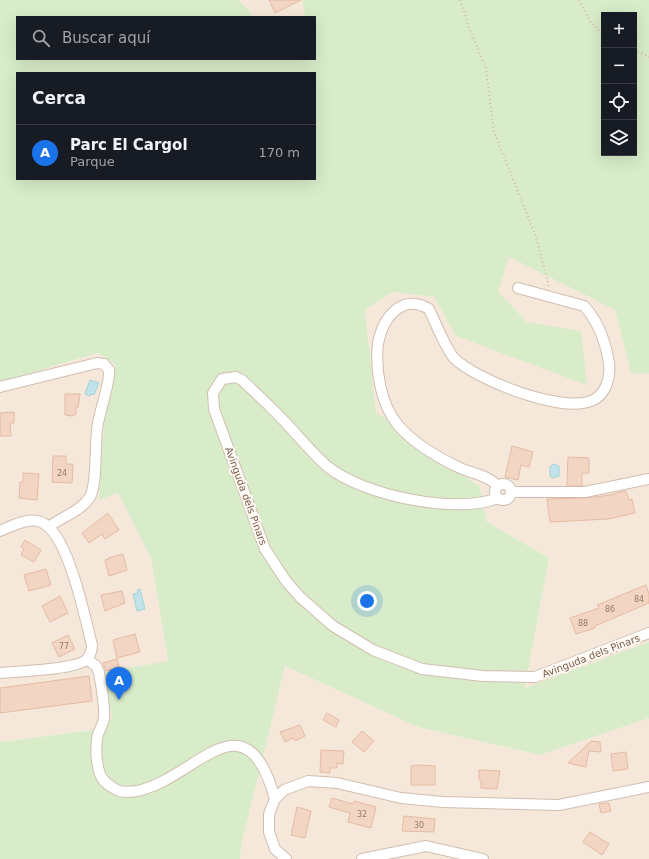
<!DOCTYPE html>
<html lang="es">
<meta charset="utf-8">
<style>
body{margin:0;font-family:"DejaVu Sans",sans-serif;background:#242831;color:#f1f3f6}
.controls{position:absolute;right:12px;top:12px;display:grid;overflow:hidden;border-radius:0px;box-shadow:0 4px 16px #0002}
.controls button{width:36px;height:36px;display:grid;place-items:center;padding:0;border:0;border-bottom:1px solid #363941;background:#171b24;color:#f1f3f6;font:20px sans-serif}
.you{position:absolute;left:367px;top:601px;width:14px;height:14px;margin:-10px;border:3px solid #fff;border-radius:50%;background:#1a73e8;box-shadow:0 0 0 6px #1a73e833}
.badge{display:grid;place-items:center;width:26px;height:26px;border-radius:50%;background:#1a73e8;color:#fff;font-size:13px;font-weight:700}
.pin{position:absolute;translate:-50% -33px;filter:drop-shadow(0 1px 2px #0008)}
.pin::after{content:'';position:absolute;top:21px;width:14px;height:12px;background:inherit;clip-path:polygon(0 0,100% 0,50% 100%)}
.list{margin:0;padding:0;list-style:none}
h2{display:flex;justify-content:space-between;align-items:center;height:52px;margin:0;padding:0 16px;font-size:17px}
h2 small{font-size:13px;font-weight:400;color:#9ea1a6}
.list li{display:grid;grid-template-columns:26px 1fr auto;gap:12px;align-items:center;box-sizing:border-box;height:56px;padding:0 16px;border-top:1px solid #363941}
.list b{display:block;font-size:15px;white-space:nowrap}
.list p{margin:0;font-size:13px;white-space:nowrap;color:#9ea1a6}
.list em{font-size:13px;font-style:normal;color:#9ea1a6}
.icon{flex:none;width:22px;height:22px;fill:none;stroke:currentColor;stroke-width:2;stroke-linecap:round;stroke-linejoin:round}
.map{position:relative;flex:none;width:649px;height:859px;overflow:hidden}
.search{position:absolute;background:#171b24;box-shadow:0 4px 16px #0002;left:16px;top:16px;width:300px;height:44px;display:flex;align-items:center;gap:10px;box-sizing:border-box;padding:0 14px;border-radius:0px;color:#9ea1a6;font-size:15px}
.panel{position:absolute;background:#171b24;box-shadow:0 4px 16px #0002;left:16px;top:72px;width:300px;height:108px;border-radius:0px}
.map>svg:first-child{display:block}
.residential{fill:#f5e8da}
.green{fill:#d8ecc9;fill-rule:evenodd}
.water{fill:#bfe3e8;stroke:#a5d3da}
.building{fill:#f3d5c3;stroke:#e6bba3}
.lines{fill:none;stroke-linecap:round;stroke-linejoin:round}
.minor-casing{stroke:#d1beb0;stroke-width:12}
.path{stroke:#d9b8a5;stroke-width:2;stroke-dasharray:1 3;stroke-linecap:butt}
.minor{stroke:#fff;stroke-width:10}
.labels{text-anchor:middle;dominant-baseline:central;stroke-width:4;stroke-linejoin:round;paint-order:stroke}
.number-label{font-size:8px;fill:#987a6a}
.street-label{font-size:10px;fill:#7a5c4d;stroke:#fffaf3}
</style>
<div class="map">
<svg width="649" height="859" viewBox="0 0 649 859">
<rect width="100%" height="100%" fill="#fdf6ec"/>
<path class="residential" d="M 239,0 L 302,0 L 305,17 L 254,17 Z
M 509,257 L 615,310 L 631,374 L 649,373 L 649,642 L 525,689 L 549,558 L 487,522 L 480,487 L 376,412 L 365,310 L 392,292 L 435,297 L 457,336 L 581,331 L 527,322 L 497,292 Z
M 98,353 L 115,364 L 104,424 L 100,500 L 118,492 L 151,558 L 168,661 L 104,672 L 112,718 L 93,730 L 0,742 L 0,382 Z
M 285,666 L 418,727 L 540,755 L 649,718 L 649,859 L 240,859 L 241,847 Z"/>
<path class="green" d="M 0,0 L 239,0 L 254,17 L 17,17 L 17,59 L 315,59 L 315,17 L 305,17 L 302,0 L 649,0 L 649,373 L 631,374 L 615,310 L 509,257 L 498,292 L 527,322 L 581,331 L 587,385 L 456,336 L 434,297 L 392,292 L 365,310 L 376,412 L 480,487 L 487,522 L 549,558 L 525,688 L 649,642 L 649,718 L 540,755 L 418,727 L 285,666 L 241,847 L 240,859 L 0,859 L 0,742 L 93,730 L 112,718 L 104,672 L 168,661 L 151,558 L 118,493 L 99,500 L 104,424 L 115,364 L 98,353 L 0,382 ZM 604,15 L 634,15 L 634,153 L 604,153 ZM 17,73 L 315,73 L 315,179 L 17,179 Z"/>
<path class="water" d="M 90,380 L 99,383 L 94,395 L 91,394 L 90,396 L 85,394 Z
M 553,464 L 559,466 L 559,476 L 553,478 L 550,476 L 550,467 Z
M 140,589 L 145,609 L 137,611 L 133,594 L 138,593 L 137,590 Z"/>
<path class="building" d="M 269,0 L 301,0 L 275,13 Z
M 65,394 L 80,394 L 78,407 L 76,407 L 76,414 L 72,416 L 65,415 Z
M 14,412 L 14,423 L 10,423 L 11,436 L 0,436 L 0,413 Z
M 512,446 L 533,452 L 529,467 L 521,465 L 518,480 L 505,477 Z
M 53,456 L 66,456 L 66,464 L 73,464 L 72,483 L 52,482 Z
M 568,457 L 589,458 L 589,473 L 582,473 L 582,486 L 567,486 Z
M 23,473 L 39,474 L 37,500 L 19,498 L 20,482 L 23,482 Z
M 624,491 L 626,491 L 629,500 L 632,499 L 635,513 L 608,519 L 550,522 L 547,499 L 586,498 L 610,495 Z
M 108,513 L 119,530 L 105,539 L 102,534 L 89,543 L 82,533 Z
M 25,540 L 41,550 L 34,562 L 21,555 L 24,549 L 21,547 Z
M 123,554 L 127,570 L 109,576 L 105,560 L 109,559 L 108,558 Z
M 46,569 L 51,585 L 29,591 L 24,575 Z
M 646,585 L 649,594 L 649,603 L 595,626 L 595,628 L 576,634 L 570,618 L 599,608 L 597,605 Z
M 122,591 L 125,603 L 105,611 L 101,595 Z
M 60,596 L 68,613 L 50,622 L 42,606 Z
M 135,634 L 140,652 L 117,658 L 113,640 Z
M 68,635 L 75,649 L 59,657 L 52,643 Z
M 117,659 L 119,668 L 106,671 L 103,663 Z
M 89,676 L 92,701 L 0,713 L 0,688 Z
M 327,713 L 339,720 L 336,727 L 323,720 Z
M 300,725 L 305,736 L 295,741 L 293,738 L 285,742 L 280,732 Z
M 362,731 L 374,741 L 364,752 L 352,742 Z
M 591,741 L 600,742 L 601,752 L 589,751 L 586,767 L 568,763 Z
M 321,750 L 344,751 L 343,764 L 337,763 L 337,768 L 330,768 L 330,773 L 320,772 Z
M 626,752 L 628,769 L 613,771 L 611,754 Z
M 416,765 L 435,766 L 435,785 L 411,785 L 411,766 Z
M 479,770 L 500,771 L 497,789 L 481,788 L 481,780 L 479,780 Z
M 332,798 L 353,804 L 354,801 L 376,807 L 371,828 L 348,822 L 350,813 L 329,807 Z
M 609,803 L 611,811 L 601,813 L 599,804 Z
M 297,807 L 311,811 L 305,838 L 291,835 Z
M 404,816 L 435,819 L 434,832 L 402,831 Z
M 590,832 L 609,844 L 602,855 L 583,842 Z"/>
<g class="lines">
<g class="minor-casing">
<path id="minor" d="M 0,387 L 97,363 L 104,364 L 109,370 C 111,381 98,415 97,430 C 95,446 97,486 90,497 C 81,511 62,517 50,526
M495 492a8 8 0 1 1 16 0a8 8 0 1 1-16 0Z
M 498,486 C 487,475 474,474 460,468 C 439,458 413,443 398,425 C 381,405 375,370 378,344 C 382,319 402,292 429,309 C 435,322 446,349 454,358 C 476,380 557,411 588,402 C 607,397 612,375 608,357 C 604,338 597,320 584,306 L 518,288
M 511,492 L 585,492 L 649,479
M 498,498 C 456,515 363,495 328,467 C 313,454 300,438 286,423 C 272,408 257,394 242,380 L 236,377 L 222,379 L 213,393 L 214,409 L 265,549 L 286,581 L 300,597 L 333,626 L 373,650 L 422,669 L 483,676 L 535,677 L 649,633
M 0,531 C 12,526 28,517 41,522 C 68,532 85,618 92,645 C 92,651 90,656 86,660 C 74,670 18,671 0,673
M 87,659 L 96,666 L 99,672 C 101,686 105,703 104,717 C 104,723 100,729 98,734 C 95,745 96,763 100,774 C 103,782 109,786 117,790 C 123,793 130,792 137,791 C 196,779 245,691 275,799
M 286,859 L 275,849 L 269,832 L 269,814 L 275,799 L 284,790 L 308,781 L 337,783 L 401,798 L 443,802 L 559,805 L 649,787
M 362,859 L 426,846 L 483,859"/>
</g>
<path class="path" d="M 460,0 L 470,30 L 486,68 L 494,132 L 535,234 L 549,286
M 579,0 L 591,23 L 604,35
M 634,50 L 649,57"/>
<use href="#minor" class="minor"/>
</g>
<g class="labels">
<g class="number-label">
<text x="62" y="473">24</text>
<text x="639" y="599">84</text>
<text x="610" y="609">86</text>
<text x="583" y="623">88</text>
<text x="64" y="646">77</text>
<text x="362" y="814">32</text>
<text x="419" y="825">30</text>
</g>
<g class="street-label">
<text transform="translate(246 496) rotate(70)">Avinguda dels Pinars</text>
<text transform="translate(591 656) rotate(-21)">Avinguda dels Pinars</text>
</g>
</g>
</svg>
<div class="controls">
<button>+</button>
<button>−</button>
<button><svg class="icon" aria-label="locate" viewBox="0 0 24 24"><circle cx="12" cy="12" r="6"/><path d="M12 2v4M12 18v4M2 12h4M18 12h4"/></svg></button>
<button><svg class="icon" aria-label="layers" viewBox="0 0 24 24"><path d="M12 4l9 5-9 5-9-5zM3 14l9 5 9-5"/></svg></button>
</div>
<div class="you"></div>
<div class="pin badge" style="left:119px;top:700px">A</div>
<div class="search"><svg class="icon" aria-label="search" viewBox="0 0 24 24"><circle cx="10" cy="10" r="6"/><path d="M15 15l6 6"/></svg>Buscar aquí</div>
<section class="panel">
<h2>Cerca<small></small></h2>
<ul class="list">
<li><span class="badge">A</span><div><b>Parc El Cargol</b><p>Parque</p></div><em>170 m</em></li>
</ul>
</section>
</div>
